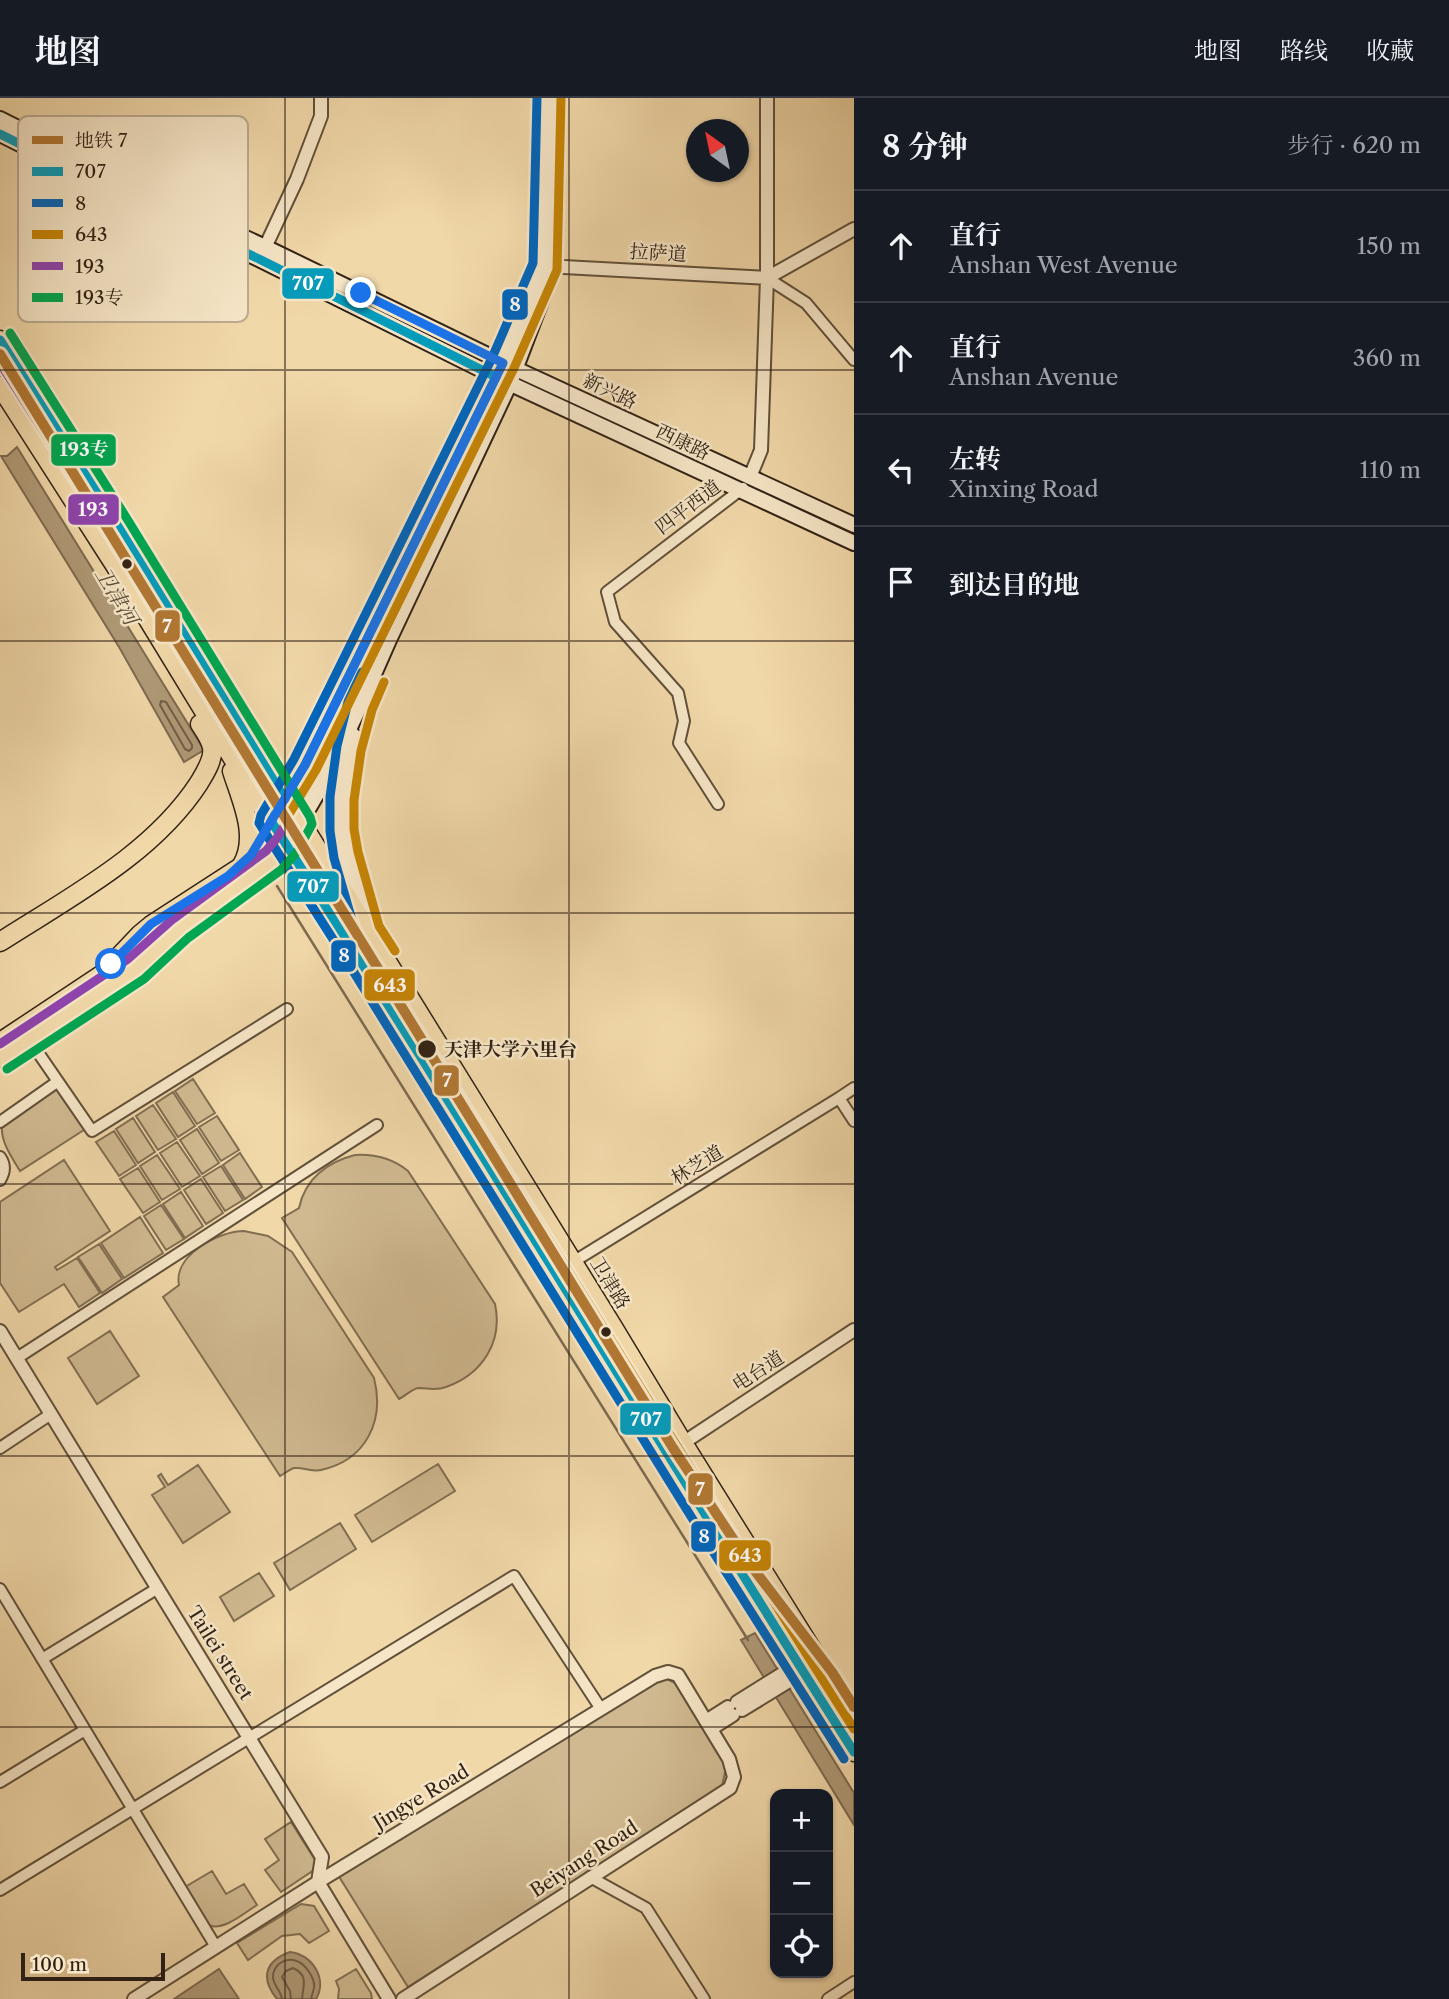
<!DOCTYPE html>
<html lang="zh">
<meta charset="utf-8">
<style>
body{margin:0;font-family:"Libre Caslon Text","Noto Serif SC",serif;background:#242831;color:#f1f3f6}
.controls{position:absolute;right:21px;bottom:21px;display:grid;overflow:hidden;border-radius:14px;box-shadow:0 2px 5px #0004}
.controls button{width:63px;height:63px;display:grid;place-items:center;padding:0;border:0;border-bottom:2px solid #363941;background:#171b24;color:#f1f3f6;font:35px sans-serif}
.compass{position:absolute;left:686px;top:21px;width:63px;height:63px;border-radius:50%;background:#171b24;box-shadow:0 2px 5px #0004;rotate:327deg}
.scale{position:absolute;left:21px;bottom:18px;width:144px;box-sizing:border-box;padding-left:7px;border:4px solid #312215;border-top:0;font-size:19px;line-height:24px;white-space:nowrap;color:#312215;-webkit-text-stroke:5px #f6e6c7;paint-order:stroke}
.stop{position:absolute;width:21px;height:21px;margin:-16px;border:5px solid #1a73e8;border-radius:50%;background:#fff}
.stop.end{background:#1a73e8;border-color:#fff;box-shadow:0 2px 7px #0008}
.list{margin:0;padding:0;list-style:none}
h2{display:flex;justify-content:space-between;align-items:center;height:91px;margin:0;padding:0 28px;font-size:30px}
h2 small{font-size:23px;font-weight:400;color:#9ea1a6}
.list li{display:grid;grid-template-columns:46px 1fr auto;gap:21px;align-items:center;box-sizing:border-box;height:112px;padding:0 28px;border-top:2px solid #363941}
.list b{display:block;font-size:26px;white-space:nowrap}
.list p{margin:0;font-size:23px;white-space:nowrap;color:#9ea1a6}
.list em{font-size:23px;font-style:normal;color:#9ea1a6}
.icon{flex:none;width:38px;height:38px;fill:none;stroke:currentColor;stroke-width:2;stroke-linecap:round;stroke-linejoin:round}
.map{position:relative;flex:none;width:854px;height:1901px;overflow:hidden}
header{display:flex;align-items:center;gap:42px;box-sizing:border-box;height:98px;padding:0 35px;background:#171b24;border-bottom:2px solid #363941}
header strong{font-size:33px}
nav{display:flex;gap:38px;margin-inline-start:auto;font-size:24px}
main{display:flex}
aside{flex:1;background:#171b24}
.map>svg:first-child{display:block}
.green{fill:#d0b990;stroke:#806e52;stroke-width:2}
.water{fill:#b09a77;stroke:#7d6a50;stroke-width:2}
.lines{fill:none;stroke-linecap:round;stroke-linejoin:round}
.shore{stroke:#705e46;stroke-width:2}
.stream{stroke:#7d6a50;stroke-width:2.5}
.minor-casing{stroke:#61503a;stroke-width:14}
.tertiary-casing{stroke:#61503a;stroke-width:16}
.secondary-casing{stroke:#312215;stroke-width:18}
.primary-casing{stroke:#312215;stroke-width:19}
.trunk-casing{stroke:#312215;stroke-width:21}
.minor{stroke:#f6e6c7;stroke-width:10}
.tertiary{stroke:#f6e6c7;stroke-width:12}
.secondary{stroke:#f6e6c7;stroke-width:14}
.primary{stroke:#f1d8a9;stroke-width:16}
.trunk{stroke:#f1d8a9;stroke-width:18}
.bus-1-casing{stroke:#f6e6c7;stroke-width:14}
.bus-2-casing{stroke:#f6e6c7;stroke-width:14}
.bus-3-casing{stroke:#f6e6c7;stroke-width:14}
.bus-4-casing{stroke:#f6e6c7;stroke-width:14}
.bus-5-casing{stroke:#f6e6c7;stroke-width:14}
.bus-1{stroke:#059cbc;stroke-width:9}
.bus-2{stroke:#0065bd;stroke-width:9}
.bus-3{stroke:#c68505;stroke-width:9}
.bus-4{stroke:#8e44ad;stroke-width:9}
.bus-5{stroke:#00a651;stroke-width:9}
.metro-1-casing{stroke:#f6e6c7;stroke-width:16}
.metro-1{stroke:#b17833;stroke-width:10}
.route{stroke:#1a73e8;stroke-width:9}
.grid{fill:none;stroke:#312215;stroke-width:2;stroke-opacity:0.55}
.bus-dot{fill:#312215;stroke:#f6e6c7;stroke-width:2.5}
.labels{text-anchor:middle;dominant-baseline:central;stroke-width:5;stroke-linejoin:round;paint-order:stroke}
.street-label{font-size:19px;fill:#312215;stroke:#f6e6c7}
.stop-label{font-size:19px;font-weight:bold;fill:#312215;stroke:#f6e6c7;text-anchor:start}
.water-label{font-size:21px;font-style:italic;fill:#5d4c37;stroke:#f6e6c7}
.key{fill:#f6e6c7;stroke:#bbab92;stroke-width:2}
.key-label{font-size:19px;fill:#312215}
.line-badge{stroke:#f6e6c7;stroke-width:2.5}
.badge-label{font-size:19px;text-anchor:middle;font-weight:bold;fill:#fff}
</style>
<header>
<strong>地图</strong>
<nav><a>地图</a><a>路线</a><a>收藏</a></nav>
</header>
<main>
<div class="map">
<svg width="854" height="1901" viewBox="0 0 854 1901">
<rect width="100%" height="100%" fill="#f1d8a9"/>
<filter id="stains"><feTurbulence type="fractalNoise" baseFrequency=".00286" numOctaves="4"/><feColorMatrix values="0 0 0 0 .2 0 0 0 0 .09 0 0 0 0 .02 0 0 0 .5 -.17"/></filter>
<radialGradient id="worn" r=".72"><stop offset=".6" stop-color="#630" stop-opacity="0"/><stop offset="1" stop-color="#630" stop-opacity=".3"/></radialGradient>
<path class="green" d="M 193,981 L 215,1015 L 197,1026 L 175,993 Z
M 63,987 L 87,1030 L 20,1073 C 11,1058 0,1043 2,1026 Z
M 173,994 L 195,1028 L 178,1039 L 156,1005 Z
M 153,1007 L 176,1041 L 158,1052 L 136,1018 Z
M 217,1018 L 239,1052 L 221,1063 L 199,1029 Z
M 133,1020 L 155,1054 L 138,1065 L 116,1031 Z
M 197,1031 L 219,1065 L 202,1076 L 180,1042 Z
M 114,1033 L 136,1067 L 119,1078 L 96,1044 Z
M 177,1044 L 200,1078 L 182,1089 L 160,1055 Z
M 240,1055 L 262,1089 L 245,1101 L 223,1067 Z
M 157,1057 L 180,1091 L 162,1102 L 140,1068 Z
M 355,1057 C 375,1056 392,1060 408,1073 L 495,1206 C 503,1243 483,1276 446,1289 C 436,1293 428,1290 418,1290 C 412,1291 405,1298 399,1301 L 282,1120 L 299,1110 C 305,1081 327,1064 355,1057 Z
M 64,1062 L 110,1133 L 55,1169 L 57,1172 L 77,1160 L 100,1195 L 79,1209 L 64,1186 L 19,1214 L 0,1185 L 0,1104 Z
M 221,1068 L 243,1102 L 225,1113 L 203,1079 Z
M 138,1070 L 160,1104 L 143,1115 L 120,1081 Z
M 201,1081 L 223,1115 L 206,1126 L 184,1092 Z
M 181,1094 L 203,1128 L 185,1140 L 163,1106 Z
M 161,1107 L 184,1141 L 166,1152 L 144,1118 Z
M 140,1119 L 163,1155 L 124,1180 L 101,1145 Z
M 244,1133 L 268,1138 L 292,1154 L 374,1280 C 385,1323 366,1362 321,1372 C 312,1374 303,1369 294,1370 C 290,1371 284,1376 280,1378 L 163,1199 L 179,1187 C 173,1157 219,1133 244,1133 Z
M 99,1146 L 122,1181 L 102,1195 L 78,1159 Z
M 110,1233 L 139,1278 L 97,1306 L 68,1260 Z
M 438,1366 L 455,1393 L 372,1444 L 355,1417 Z
M 198,1367 L 230,1414 L 183,1445 L 152,1397 L 165,1389 L 158,1378 L 161,1376 L 168,1387 Z
M 340,1425 L 356,1451 L 290,1492 L 274,1465 Z
M 259,1475 L 274,1498 L 234,1523 L 220,1499 Z
M 665,1580 L 681,1588 L 724,1660 L 726,1670 L 722,1688 L 408,1889 L 338,1777 L 655,1581 Z
M 291,1724 L 317,1765 L 314,1772 L 281,1794 L 265,1772 L 279,1762 L 265,1741 Z
M 212,1773 L 226,1796 L 244,1786 L 257,1807 C 244,1815 223,1834 208,1827 L 185,1789 Z
M 301,1806 L 314,1808 L 329,1833 L 309,1845 L 300,1836 L 282,1838 L 248,1862 L 237,1845 Z
M 356,1871 L 371,1895 L 372,1901 L 338,1901 L 339,1891 L 336,1883 Z"/>
<path class="water" d="M 17,349 L 204,652 L 184,664 L 119,549 L 1,358 L 7,358 Z
M 755,1535 L 854,1695 L 854,1727 L 741,1542 Z
M 290,1854 C 312,1856 328,1881 316,1901 L 277,1901 C 260,1880 265,1863 290,1854 Z
M 219,1871 L 239,1901 L 174,1901 Z"/>
<g class="lines">
<path class="shore" d="M 161,603 L 166,604 L 192,647 L 192,650 L 189,653 L 185,651 L 160,607 Z
M 282,1901 C 281,1893 274,1888 273,1880 C 272,1862 297,1853 309,1874 C 312,1878 315,1885 314,1890 C 313,1894 312,1897 311,1901
M 291,1901 L 290,1893 L 282,1879 L 286,1873 L 293,1870 C 309,1877 303,1888 302,1901"/>
<path class="stream" d="M 277,788 L 748,1542"/>
<g class="minor-casing">
<path id="minor" d="M 767,180 L 806,205 L 854,262
M 718,706 L 679,645 L 684,623 L 678,595 L 615,524 L 607,494 L 743,390
M 37,953 L 92,1033 L 287,911
M 854,990 L 839,1000 L 854,1023
M 0,1024 L 57,984
M 0,1059 C 5,1066 5,1074 0,1082
M 573,1164 L 839,1000
M 17,1260 L 377,1027
M 0,1350 L 51,1316
M 0,1491 L 216,1849
M 42,1561 L 158,1490
M 0,1684 L 85,1632
M 590,1779 L 646,1810 L 704,1901
M 0,1792 L 514,1478 L 601,1611
M 828,1901 L 854,1884"/>
</g>
<g class="tertiary-casing">
<path id="tertiary" d="M 262,156 L 297,81 L 321,18 L 321,0
M 545,168 L 767,180 L 854,131
M 750,379 L 761,352 L 767,180 L 767,0
M 0,1233 L 322,1759 L 318,1784 L 389,1901
M 683,1345 L 854,1232
M 737,1604 L 798,1566 L 806,1563
M 742,1612 L 804,1574 L 807,1570
M 706,1623 L 728,1609
M 711,1631 L 733,1617
M 134,1901 L 318,1784 L 655,1578 L 668,1574 L 678,1577 L 729,1661 L 734,1679 L 730,1690 L 403,1901"/>
</g>
<g class="secondary-casing">
<path id="secondary" d="M 0,21 L 125,84 L 265,149 L 516,271 L 854,427
M 0,36 L 92,82 L 259,161 L 496,279 L 854,445
M 353,637 C 343,675 338,717 346,756 C 350,777 358,798 364,819
M 271,723 L 305,667 L 503,265 L 545,168 L 549,0
M 300,725 L 324,684 L 360,608 L 389,542 L 510,285 L 549,182"/>
</g>
<g class="primary-casing">
<path id="primary" d="M 0,943 L 101,876 L 139,836 L 151,826 L 242,767 L 251,757 L 271,723
M 0,961 L 136,871 L 180,831 L 274,762 L 287,747 L 300,725"/>
</g>
<g class="trunk-casing">
<path id="trunk" d="M 0,242 L 119,430 L 613,1229 L 683,1345 L 854,1619
M 0,288 L 116,469 L 271,723 L 355,853 L 710,1427 L 854,1654
M 232,673 C 241,702 259,738 242,767
M 0,844 C 70,799 153,756 199,685 C 205,675 214,661 212,650 C 211,642 204,632 200,626"/>
</g>
<use href="#minor" class="minor"/>
<use href="#tertiary" class="tertiary"/>
<use href="#secondary" class="secondary"/>
<use href="#primary" class="primary"/>
<use href="#trunk" class="trunk"/>
<g class="bus-1-casing">
<path id="bus-1" d="M 0,36 L 92,82 L 77,92
M 97,102 L 112,92 L 259,161 L 496,279 L 305,667 L 271,723 C 470,1031 658,1345 854,1654
M 0,242 L 119,430 L 285,701"/>
</g>
<g class="bus-2-casing">
<path id="bus-2" d="M 537,0 L 533,165 L 492,260 L 294,661 L 261,717 L 259,725 L 345,860 L 700,1433 L 844,1661
M 362,574 L 348,604 L 337,648 L 330,699 L 330,733 L 334,760 L 356,836 L 375,867"/>
</g>
<g class="bus-3-casing">
<path id="bus-3" d="M 561,0 L 557,172 L 514,270 L 316,672 L 285,723 C 479,1023 663,1330 854,1631
M 384,584 L 372,612 L 361,653 L 354,702 L 354,731 L 358,754 L 379,828 L 395,853"/>
</g>
<g class="bus-4-casing">
<path id="bus-4" d="M 0,265 L 109,436 L 286,725 L 277,740 L 266,753 L 173,821 L 128,861 L 0,946"/>
</g>
<g class="bus-5-casing">
<path id="bus-5" d="M 7,971 L 144,881 L 188,840 L 281,772 L 297,754 L 312,726 L 310,719 L 129,424 L 10,235"/>
</g>
<use href="#bus-1" class="bus-1"/>
<use href="#bus-2" class="bus-2"/>
<use href="#bus-3" class="bus-3"/>
<use href="#bus-4" class="bus-4"/>
<use href="#bus-5" class="bus-5"/>
<g class="metro-1-casing">
<path id="metro-1" d="M 0,256 L 673,1350 L 749,1465 L 832,1574 L 854,1609"/>
</g>
<use href="#metro-1" class="metro-1"/>
</g>
<g class="lines">
<path class="route" d="M 111,866 L 151,826 L 228,778 L 251,757 L 305,667 L 503,265 L 361,195"/>
</g>
<path class="grid" d="M 285,0 L 285,1901M 569,0 L 569,1901M 0,272 L 854,272M 0,543 L 854,543M 0,815 L 854,815M 0,1086 L 854,1086M 0,1358 L 854,1358M 0,1629 L 854,1629"/>
<g class="bus-dot">
<circle cx="127" cy="466" r="6"/>
<circle cx="427" cy="951" r="10"/>
<circle cx="606" cy="1234" r="6"/>
</g>
<g class="labels">
<g class="street-label">
<text transform="translate(658 155) rotate(3)">拉萨道</text>
<text transform="translate(610 293) rotate(25)">新兴路</text>
<text transform="translate(683 344) rotate(25)">西康路</text>
<text transform="translate(688 409) rotate(-37)">四平西道</text>
<text transform="translate(697 1067) rotate(-32)">林芝道</text>
<text transform="translate(610 1185) rotate(58)">卫津路</text>
<text transform="translate(758 1273) rotate(-33)">电台道</text>
<text transform="translate(220 1555) rotate(58)">Tailei street</text>
<text transform="translate(421 1699) rotate(-31)">Jingye Road</text>
<text transform="translate(584 1761) rotate(-33)">Beiyang Road</text>
</g>
<g class="stop-label">
<text x="444" y="951">天津大学六里台</text>
</g>
<g class="water-label">
<text transform="translate(117 498) rotate(59)">卫津河</text>
</g>
</g>
<rect x="18" y="18" width="230" height="206" rx="10" class="key"/>
<rect x="32" y="38" width="31" height="8" fill="#b17833"/>
<rect x="32" y="69" width="31" height="9" fill="#059cbc"/>
<rect x="32" y="101" width="31" height="8" fill="#0065bd"/>
<rect x="32" y="132" width="31" height="9" fill="#c68505"/>
<rect x="32" y="164" width="31" height="8" fill="#8e44ad"/>
<rect x="32" y="195" width="31" height="9" fill="#00a651"/>
<g class="key-label">
<text x="75" y="49">地铁 7</text>
<text x="75" y="80">707</text>
<text x="75" y="112">8</text>
<text x="75" y="143">643</text>
<text x="75" y="175">193</text>
<text x="75" y="206">193专</text>
</g>
<g class="line-badge">
<rect x="281" y="169" width="54" height="33" rx="7" fill="#059cbc"/>
<rect x="501" y="190" width="28" height="33" rx="7" fill="#0065bd"/>
<rect x="50" y="335" width="67" height="34" rx="7" fill="#00a651"/>
<rect x="67" y="395" width="53" height="33" rx="7" fill="#8e44ad"/>
<rect x="154" y="511" width="27" height="34" rx="7" fill="#b17833"/>
<rect x="286" y="772" width="54" height="33" rx="7" fill="#059cbc"/>
<rect x="330" y="841" width="27" height="34" rx="7" fill="#0065bd"/>
<rect x="363" y="870" width="53" height="34" rx="7" fill="#c68505"/>
<rect x="433" y="966" width="27" height="33" rx="7" fill="#b17833"/>
<rect x="619" y="1304" width="53" height="34" rx="7" fill="#059cbc"/>
<rect x="687" y="1374" width="27" height="34" rx="7" fill="#b17833"/>
<rect x="690" y="1422" width="27" height="33" rx="7" fill="#0065bd"/>
<rect x="718" y="1441" width="54" height="33" rx="7" fill="#c68505"/>
</g>
<g class="badge-label">
<text x="308" y="192">707</text>
<text x="515" y="213">8</text>
<text x="84" y="358">193专</text>
<text x="93" y="418">193</text>
<text x="167" y="535">7</text>
<text x="313" y="795">707</text>
<text x="344" y="864">8</text>
<text x="390" y="894">643</text>
<text x="447" y="989">7</text>
<text x="646" y="1328">707</text>
<text x="700" y="1398">7</text>
<text x="704" y="1445">8</text>
<text x="745" y="1464">643</text>
</g>
<rect width="100%" height="100%" filter="url(#stains)"/>
<rect width="100%" height="100%" fill="url(#worn)"/>
</svg>
<div class="controls">
<button>+</button>
<button>−</button>
<button><svg class="icon" aria-label="locate" viewBox="0 0 24 24"><circle cx="12" cy="12" r="6"/><path d="M12 2v4M12 18v4M2 12h4M18 12h4"/></svg></button>
</div>
<svg class="compass" viewBox="-18 -18 36 36"><path d="M0-13l5 13h-10z" fill="#e53935"/><path d="M0 13l5-13h-10z" fill="#9ea1a6"/></svg>
<div class="scale">100 m</div>
<div class="stop" style="left:111px;top:866px"></div>
<div class="stop end" style="left:361px;top:195px"></div>
</div>
<aside>
<h2>8 分钟<small>步行 · 620 m</small></h2>
<ul class="list">
<li><svg class="icon" aria-label="ahead" viewBox="0 0 24 24"><path d="M12 20V5M6 11l6-6 6 6"/></svg><div><b>直行</b><p>Anshan West Avenue</p></div><em>150 m</em></li>
<li><svg class="icon" aria-label="ahead" viewBox="0 0 24 24"><path d="M12 20V5M6 11l6-6 6 6"/></svg><div><b>直行</b><p>Anshan Avenue</p></div><em>360 m</em></li>
<li><svg class="icon" aria-label="left" viewBox="0 0 24 24"><path d="M17 20v-9H6M10 6l-5 5 5 5"/></svg><div><b>左转</b><p>Xinxing Road</p></div><em>110 m</em></li>
<li><svg class="icon" aria-label="arrive" viewBox="0 0 24 24"><path d="M6 21V4h12l-3 4 3 4H6"/></svg><div><b>到达目的地</b></div></li>
</ul>
</aside>
</main>
